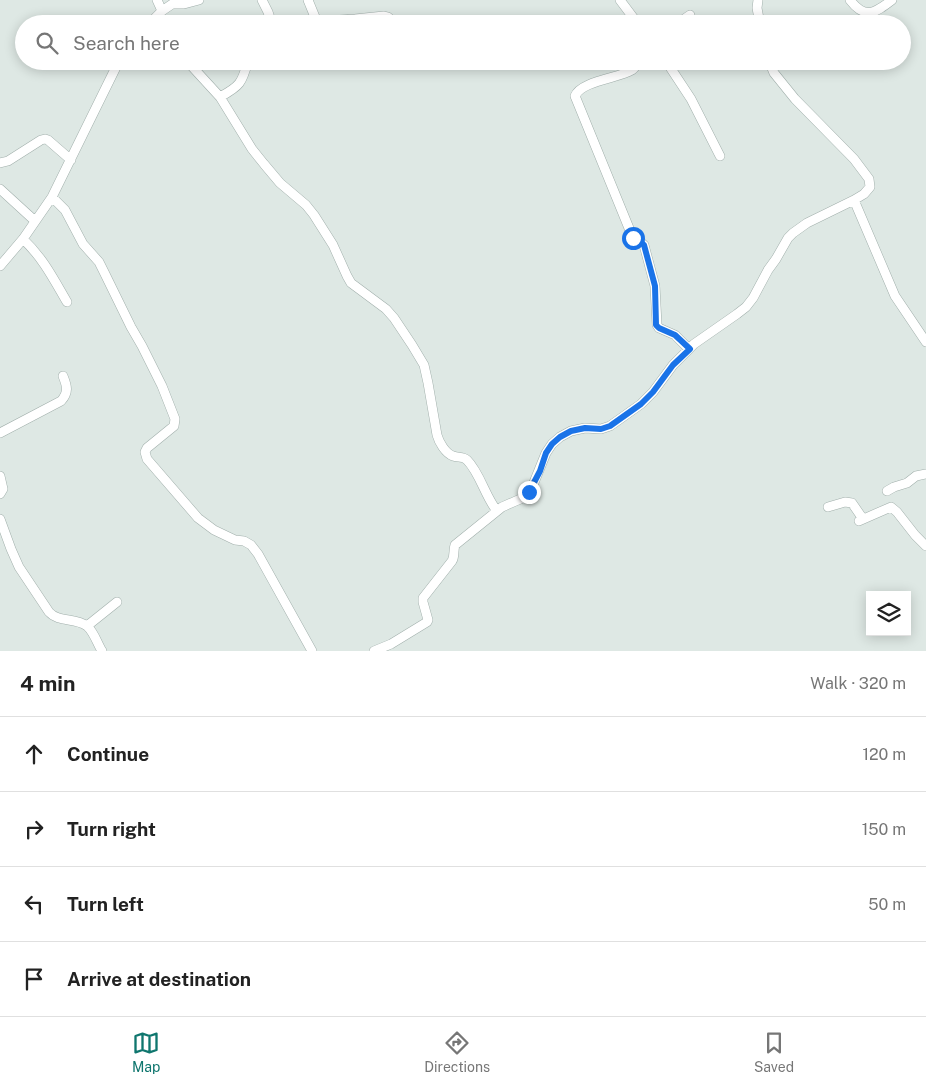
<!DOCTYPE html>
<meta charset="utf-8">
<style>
body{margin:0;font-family:"Public Sans",sans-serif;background:#f6f6f6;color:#222}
.controls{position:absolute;right:15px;bottom:15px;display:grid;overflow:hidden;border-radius:0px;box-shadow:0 2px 12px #0003}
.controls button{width:45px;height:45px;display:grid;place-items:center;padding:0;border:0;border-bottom:1px solid #e0e0e0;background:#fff;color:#222;font:25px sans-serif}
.stop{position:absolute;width:15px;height:15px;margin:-11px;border:4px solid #1a73e8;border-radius:50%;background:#fff}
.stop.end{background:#1a73e8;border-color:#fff;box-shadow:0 1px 5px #0008}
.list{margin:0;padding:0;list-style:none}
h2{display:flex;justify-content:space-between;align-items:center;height:65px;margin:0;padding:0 20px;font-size:21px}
h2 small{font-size:16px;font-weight:400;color:#767676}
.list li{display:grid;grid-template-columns:32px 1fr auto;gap:15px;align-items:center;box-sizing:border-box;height:75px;padding:0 20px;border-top:1px solid #e0e0e0}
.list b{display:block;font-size:19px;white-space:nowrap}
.list em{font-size:16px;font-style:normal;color:#767676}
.icon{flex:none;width:28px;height:28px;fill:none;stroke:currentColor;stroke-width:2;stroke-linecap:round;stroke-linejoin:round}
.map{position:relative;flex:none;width:926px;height:651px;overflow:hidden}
.search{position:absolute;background:#fff;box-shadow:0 2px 12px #0003;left:15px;right:15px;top:15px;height:55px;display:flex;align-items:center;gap:12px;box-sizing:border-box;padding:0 18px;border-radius:28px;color:#767676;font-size:19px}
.sheet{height:365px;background:#fff}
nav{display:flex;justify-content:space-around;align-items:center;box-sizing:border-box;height:70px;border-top:1px solid #e0e0e0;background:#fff;font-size:14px;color:#767676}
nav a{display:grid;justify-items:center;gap:2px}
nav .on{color:#0f766e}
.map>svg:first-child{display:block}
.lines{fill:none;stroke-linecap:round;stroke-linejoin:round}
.minor-casing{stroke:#a1afab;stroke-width:10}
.minor{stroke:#fff;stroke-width:9}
.route{stroke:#1a73e8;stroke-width:6}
</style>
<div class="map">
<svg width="926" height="651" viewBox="0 0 926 651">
<rect width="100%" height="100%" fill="#dee8e4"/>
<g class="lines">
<g class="minor-casing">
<path id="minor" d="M 157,0 L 162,11
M 262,0 L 268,12 L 272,24
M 308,0 L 317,22
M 620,0 L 638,24
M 758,0 L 757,8 L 760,24
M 850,0 C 865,20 875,13 892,0
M 173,4 L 184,4 L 199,0
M 149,24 L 162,11 L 178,0
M 278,24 L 355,19 L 384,16 L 388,17 L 395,24
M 677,24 L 690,15
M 187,61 L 220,97 L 252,149 L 264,164 L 280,183 L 306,205 L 314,215 L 333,245 L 347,276 L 351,283 L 386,309 L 394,318 L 412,345 L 424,365 L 428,383 L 437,435 C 439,442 445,453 453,456 C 458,458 463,456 467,460 C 480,473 485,496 497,511
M 639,61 C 637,64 635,68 632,70 C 619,78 581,81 575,96 L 633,238 C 636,242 641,241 644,245 L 655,286 L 657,325 L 659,328 L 675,335 L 689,349
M 666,61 L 691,99 L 720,156
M 769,61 L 774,73 L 795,99 L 854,159 L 869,179 L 870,187 L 864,194 L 854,200 L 895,296 L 926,342
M 220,97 C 240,86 242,83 248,61
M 0,163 L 8,161 L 41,140 L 45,139 L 48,140 L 71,160
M 0,189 L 35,221
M 52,197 L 65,210 L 83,244 L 99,262 L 105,274 L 131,327 L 142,346 L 162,386 L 175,419 L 174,426 L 147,448 L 145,452 L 147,459 L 198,518 L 214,530 L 235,540 L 244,541 L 251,545 L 258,554 L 312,651
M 23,239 C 43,258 53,278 67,302
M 0,266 L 23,239 L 52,197 L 119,61
M 0,433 L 61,401 C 69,392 67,386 63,376
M 0,476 L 3,489 L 0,494
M 887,491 L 894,487 L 907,483 L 916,476 L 926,474
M 828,507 L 845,502 L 852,503 L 863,519
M 0,519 L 11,549 L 19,567 L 49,612 C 59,623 75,617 87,626 C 94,632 97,643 102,651
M 859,521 L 891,507 L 897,512 L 915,535 L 926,546
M 87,626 L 117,602
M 374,651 L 391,644 L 427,622 L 428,620 L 423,602 L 423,598 L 452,561 C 455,556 453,551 455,545 L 502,507 L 525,497 L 533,485 L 546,453 L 552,444 L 560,437 L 571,431 L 585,428 L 601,429 L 610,426 L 641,404 L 653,392 L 673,365 L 694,344 L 737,314 L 746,307 L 753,298 L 768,270 L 776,259 L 788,238 L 793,233 L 807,223 L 854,200"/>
</g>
<use href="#minor" class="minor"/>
</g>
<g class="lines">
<path class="route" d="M 529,492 L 540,471 L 546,453 L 552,444 L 560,437 L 571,431 L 585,428 L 601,429 L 610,426 L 641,404 L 653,392 L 673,365 L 690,349 L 675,335 L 659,328 L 656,325 L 655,286 L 644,245 C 641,241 636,242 633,238"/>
</g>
</svg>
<div class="controls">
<button><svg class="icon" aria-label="layers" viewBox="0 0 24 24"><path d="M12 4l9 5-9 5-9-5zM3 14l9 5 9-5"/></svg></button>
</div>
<div class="stop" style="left:633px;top:238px"></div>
<div class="stop end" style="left:529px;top:492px"></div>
<div class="search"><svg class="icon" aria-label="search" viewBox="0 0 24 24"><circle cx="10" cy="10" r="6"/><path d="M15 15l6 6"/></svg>Search here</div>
</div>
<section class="sheet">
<h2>4 min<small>Walk · 320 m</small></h2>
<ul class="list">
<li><svg class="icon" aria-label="ahead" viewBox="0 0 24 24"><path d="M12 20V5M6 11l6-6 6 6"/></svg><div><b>Continue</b></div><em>120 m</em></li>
<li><svg class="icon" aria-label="right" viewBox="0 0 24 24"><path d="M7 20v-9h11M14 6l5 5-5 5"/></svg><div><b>Turn right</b></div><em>150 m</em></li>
<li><svg class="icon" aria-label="left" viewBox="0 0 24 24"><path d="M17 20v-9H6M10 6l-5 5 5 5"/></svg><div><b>Turn left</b></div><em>50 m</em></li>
<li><svg class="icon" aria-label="arrive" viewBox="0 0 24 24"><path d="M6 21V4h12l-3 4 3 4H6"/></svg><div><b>Arrive at destination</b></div></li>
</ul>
</section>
<nav>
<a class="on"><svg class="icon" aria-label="map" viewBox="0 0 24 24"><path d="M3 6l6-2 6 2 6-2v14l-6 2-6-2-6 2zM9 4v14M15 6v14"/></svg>Map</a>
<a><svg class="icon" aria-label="directions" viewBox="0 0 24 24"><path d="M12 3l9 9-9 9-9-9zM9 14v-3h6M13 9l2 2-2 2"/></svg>Directions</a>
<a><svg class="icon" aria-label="saved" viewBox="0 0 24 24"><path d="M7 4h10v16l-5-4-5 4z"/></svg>Saved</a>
</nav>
